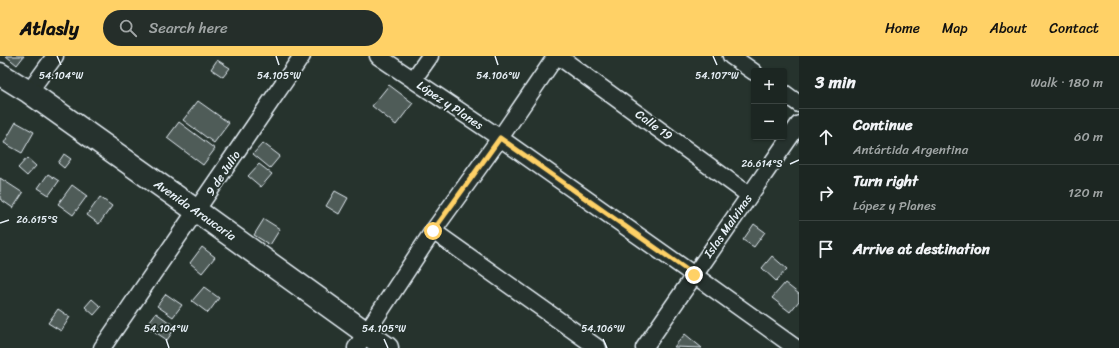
<!DOCTYPE html>
<meta charset="utf-8">
<style>
body{margin:0;font-family:Sriracha,sans-serif;background:#252e2a;color:#f1f3f6}
.controls{position:absolute;right:12px;top:12px;display:grid;overflow:hidden;border-radius:4px;box-shadow:0 1px 3px #0004}
.controls button{width:36px;height:36px;display:grid;place-items:center;padding:0;border:0;border-bottom:1px solid #3a4340;background:#1c2622;color:#f1f3f6;font:20px sans-serif}
.stop{position:absolute;width:12px;height:12px;margin:-9px;border:3px solid #ffd166;border-radius:50%;background:#fff}
.stop.end{background:#ffd166;border-color:#fff;box-shadow:0 1px 4px #0008}
.list{margin:0;padding:0;list-style:none}
h2{display:flex;justify-content:space-between;align-items:center;height:52px;margin:0;padding:0 16px;font-size:17px}
h2 small{font-size:13px;font-weight:400;color:#a0a5a5}
.list li{display:grid;grid-template-columns:26px 1fr auto;gap:12px;align-items:center;box-sizing:border-box;height:56px;padding:0 16px;border-top:1px solid #3a4340}
.list b{display:block;font-size:15px;white-space:nowrap}
.list p{margin:0;font-size:13px;white-space:nowrap;color:#a0a5a5}
.list em{font-size:13px;font-style:normal;color:#a0a5a5}
.icon{flex:none;width:22px;height:22px;fill:none;stroke:currentColor;stroke-width:2;stroke-linecap:round;stroke-linejoin:round}
.map{position:relative;flex:none;width:799px;height:292px;overflow:hidden}
header{display:flex;align-items:center;gap:24px;box-sizing:border-box;height:56px;padding:0 20px;background:#ffd166;color:#111}
header strong{font-size:19px}
nav{display:flex;gap:22px;margin-inline-start:auto;font-size:14px}
.search{width:280px;height:36px;background:#252e2a;display:flex;align-items:center;gap:10px;box-sizing:border-box;padding:0 14px;border-radius:22px;color:#a0a5a5;font-size:15px}
main{display:flex}
aside{flex:1;background:#1c2622}
.map>svg:first-child{display:block}
.building{fill:#505c59;stroke:#e8f1f8}
.lines{fill:none;stroke-linecap:round;stroke-linejoin:round}
.street-casing{stroke:#e8f1f8;stroke-width:19}
.secondary-casing{stroke:#e8f1f8;stroke-width:25}
.street{stroke:#26332d;stroke-width:16}
.secondary{stroke:#26332d;stroke-width:22}
.route{stroke:#ffd166;stroke-width:5}
.ticks{fill:none;stroke:#e8f1f8;stroke-width:1.5}
.labels{text-anchor:middle;dominant-baseline:central;stroke-width:3.5;stroke-linejoin:round;paint-order:stroke}
.street-label{font-size:12px;fill:#e8f1f8;stroke:#26332d}
.ticks-label{font-size:10px;text-anchor:middle;fill:#e8f1f8;stroke:#26332d;stroke-width:3.5;stroke-linejoin:round;paint-order:stroke}
</style>
<header>
<strong>Atlasly</strong>
<div class="search"><svg class="icon" aria-label="search" viewBox="0 0 24 24"><circle cx="10" cy="10" r="6"/><path d="M15 15l6 6"/></svg>Search here</div>
<nav><a>Home</a><a>Map</a><a>About</a><a>Contact</a></nav>
</header>
<main>
<div class="map">
<svg width="799" height="292" viewBox="0 0 799 292">
<rect width="100%" height="100%" fill="#26332d"/>
<filter id="ink" filterUnits="userSpaceOnUse"><feTurbulence type="fractalNoise" baseFrequency=".025" numOctaves="2"/><feDisplacementMap in="SourceGraphic" scale="8" xChannelSelector="R" yChannelSelector="G"/><feConvolveMatrix kernelMatrix="1 2 1 2 8 2 1 2 1" color-interpolation-filters="sRGB"/></filter>
<g filter="url(#ink)">
<path class="building" d="M 6,0 L 24,0 L 17,9 Z
M 217,4 L 230,12 L 223,21 L 211,13 Z
M 389,29 L 413,47 L 396,69 L 372,50 Z
M 198,45 L 229,67 L 214,87 L 183,64 Z
M 16,66 L 34,76 L 22,97 L 4,87 Z
M 179,66 L 215,93 L 203,109 L 167,82 Z
M 263,87 L 280,100 L 270,112 L 253,98 Z
M 64,98 L 71,103 L 64,112 L 58,107 Z
M 27,102 L 36,110 L 27,120 L 18,112 Z
M 259,108 L 272,118 L 261,131 L 248,120 Z
M 48,118 L 59,125 L 49,139 L 38,132 Z
M 0,122 L 23,137 L 13,152 L 0,143 Z
M 72,129 L 87,140 L 73,159 L 58,148 Z
M 335,135 L 348,142 L 339,158 L 326,150 Z
M 100,141 L 112,150 L 99,168 L 87,159 Z
M 264,163 L 280,173 L 270,189 L 254,179 Z
M 754,168 L 765,176 L 754,191 L 743,184 Z
M 202,191 L 215,201 L 202,217 L 190,207 Z
M 772,200 L 787,213 L 776,225 L 762,212 Z
M 785,227 L 799,238 L 799,245 L 790,256 L 772,242 Z
M 204,231 L 219,242 L 208,257 L 192,245 Z
M 166,238 L 182,249 L 173,261 L 157,250 Z
M 92,243 L 101,251 L 94,259 L 85,251 Z
M 58,253 L 70,261 L 61,275 L 48,267 Z
M 156,257 L 176,271 L 167,284 L 146,270 Z
M 685,278 L 702,292 L 674,291 Z"/>
<g class="lines">
<g class="street-casing">
<path id="street" d="M 378,0 L 500,82 L 694,219 L 796,292
M 558,0 L 749,139
M 731,0 L 754,16
M 413,24 L 430,0
M 29,36 L 55,0
M 784,37 L 799,48
M 433,175 L 598,292
M 102,292 L 302,0
M 356,292 L 433,175 L 500,82 L 556,0
M 644,292 L 799,68"/>
</g>
<g class="secondary-casing">
<path id="secondary" d="M 0,18 L 29,36 L 205,161 L 387,292"/>
</g>
<use href="#street" class="street"/>
<use href="#secondary" class="secondary"/>
</g>
</g>
<g class="lines" filter="url(#ink)">
<path class="route" d="M 433,175 L 500,82 L 694,219"/>
</g>
<path class="ticks" d="M 57,0 L 61,9M 276,0 L 279,9M 495,0 L 498,9M 713,0 L 717,9M 790,108 L 799,104M 0,167 L 9,164M 166,283 L 169,292M 384,283 L 388,292M 603,283 L 607,292"/>
<g class="labels">
<g class="street-label">
<text transform="translate(450 49) rotate(34)">López y Planes</text>
<text transform="translate(654 69) rotate(36)">Calle 19</text>
<text transform="translate(223 117) rotate(-56)">9 de Julio</text>
<text transform="translate(195 154) rotate(35)">Avenida Araucaria</text>
<text transform="translate(728 170) rotate(-55)">Islas Malvinas</text>
</g>
</g>
<g class="ticks-label">
<text x="61" y="23">54.104°W</text>
<text x="279" y="23">54.105°W</text>
<text x="498" y="23">54.106°W</text>
<text x="717" y="23">54.107°W</text>
<text x="762" y="111">26.614°S</text>
<text x="37" y="167">26.615°S</text>
<text x="166" y="276">54.104°W</text>
<text x="384" y="276">54.105°W</text>
<text x="603" y="276">54.106°W</text>
</g>
</svg>
<div class="controls">
<button>+</button>
<button>−</button>
</div>
<div class="stop" style="left:433px;top:175px"></div>
<div class="stop end" style="left:694px;top:219px"></div>
</div>
<aside>
<h2>3 min<small>Walk · 180 m</small></h2>
<ul class="list">
<li><svg class="icon" aria-label="ahead" viewBox="0 0 24 24"><path d="M12 20V5M6 11l6-6 6 6"/></svg><div><b>Continue</b><p>Antártida Argentina</p></div><em>60 m</em></li>
<li><svg class="icon" aria-label="right" viewBox="0 0 24 24"><path d="M7 20v-9h11M14 6l5 5-5 5"/></svg><div><b>Turn right</b><p>López y Planes</p></div><em>120 m</em></li>
<li><svg class="icon" aria-label="arrive" viewBox="0 0 24 24"><path d="M6 21V4h12l-3 4 3 4H6"/></svg><div><b>Arrive at destination</b></div></li>
</ul>
</aside>
</main>
